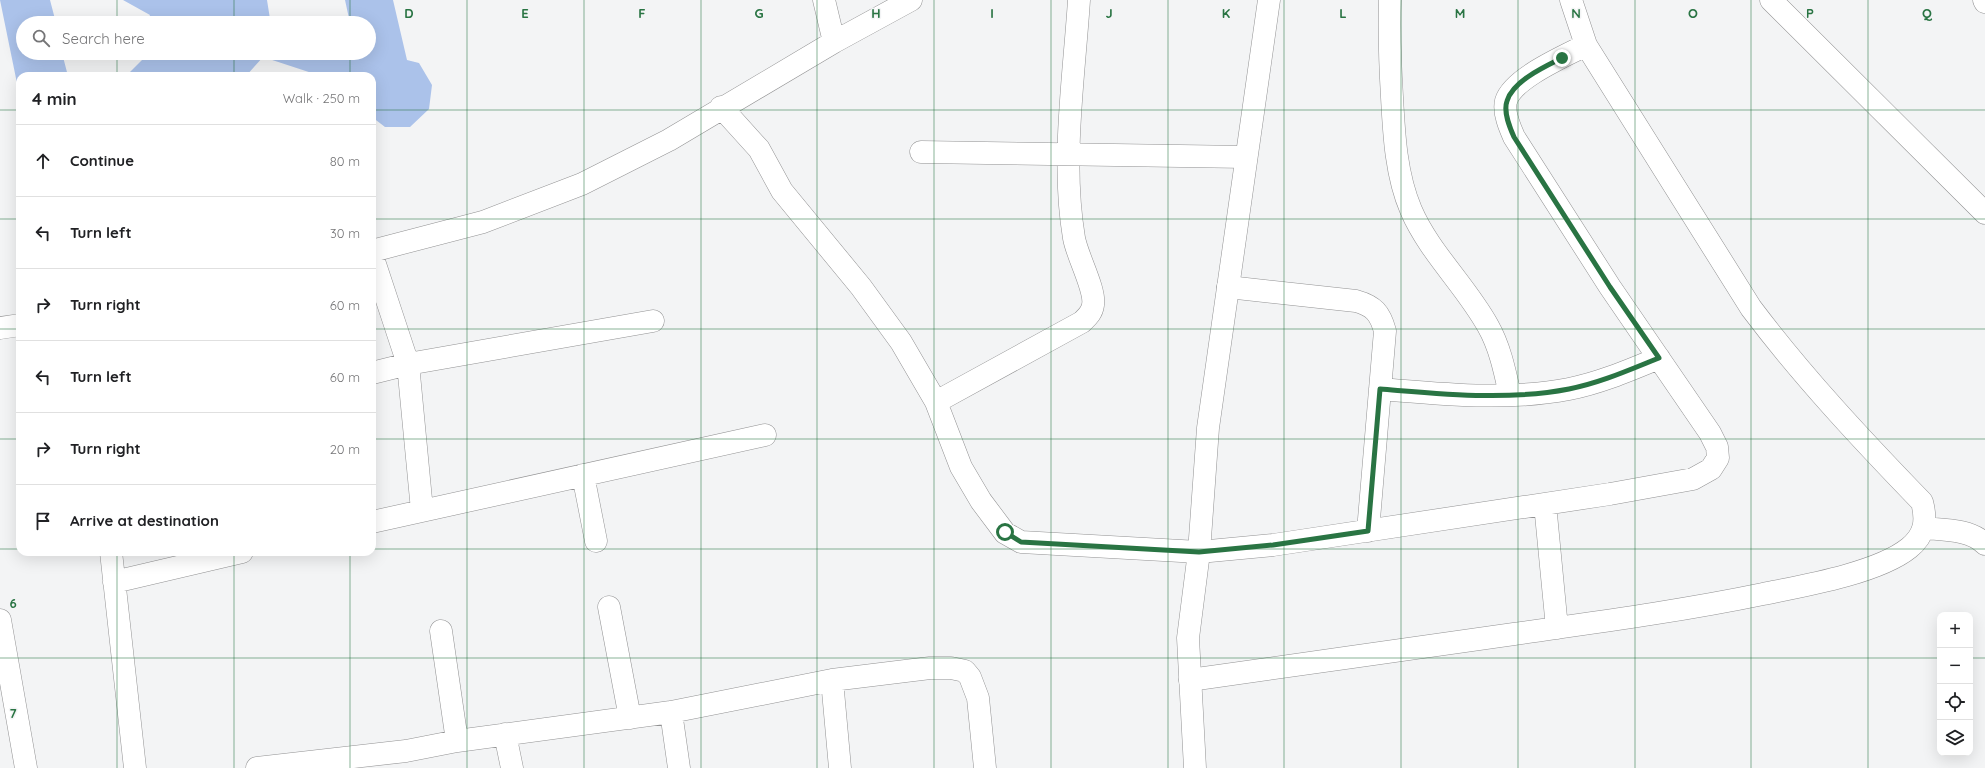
<!DOCTYPE html>
<meta charset="utf-8">
<style>
body{margin:0;font-family:Quicksand,sans-serif;background:#f2f2f2;color:#202124}
.controls{position:absolute;right:12px;bottom:12px;display:grid;overflow:hidden;border-radius:8px;box-shadow:0 4px 16px #0002}
.controls button{width:36px;height:36px;display:grid;place-items:center;padding:0;border:0;border-bottom:1px solid #e0e0e0;background:#fff;color:#202124;font:20px sans-serif}
.stop{position:absolute;width:12px;height:12px;margin:-9px;border:3px solid #297443;border-radius:50%;background:#fff}
.stop.end{background:#297443;border-color:#fff;box-shadow:0 1px 4px #0008}
.list{margin:0;padding:0;list-style:none}
h2{display:flex;justify-content:space-between;align-items:center;height:52px;margin:0;padding:0 16px;font-size:17px}
h2 small{font-size:13px;font-weight:400;color:#757577}
.list li{display:grid;grid-template-columns:26px 1fr auto;gap:12px;align-items:center;box-sizing:border-box;height:72px;padding:0 16px;border-top:1px solid #e0e0e0}
.list b{display:block;font-size:15px;white-space:nowrap}
.list em{font-size:13px;font-style:normal;color:#757577}
.icon{flex:none;width:22px;height:22px;fill:none;stroke:currentColor;stroke-width:2;stroke-linecap:round;stroke-linejoin:round}
.map{position:relative;flex:none;width:1985px;height:768px;overflow:hidden}
.search{position:absolute;background:#fff;box-shadow:0 4px 16px #0002;left:16px;top:16px;width:360px;height:44px;display:flex;align-items:center;gap:10px;box-sizing:border-box;padding:0 14px;border-radius:22px;color:#757577;font-size:15px}
.panel{position:absolute;background:#fff;box-shadow:0 4px 16px #0002;left:16px;top:72px;width:360px;height:484px;border-radius:12px}
.map>svg:first-child{display:block}
.building{fill:#abc2ea}
.lines{fill:none;stroke-linecap:round;stroke-linejoin:round}
.street-casing{stroke:#929293;stroke-width:23}
.secondary-casing{stroke:#929293;stroke-width:23}
.street{stroke:#fff;stroke-width:22}
.secondary{stroke:#fff;stroke-width:22}
.route{stroke:#297443;stroke-width:5}
.grid{fill:none;stroke:#297443;stroke-width:1;stroke-opacity:0.55}
.grid-label{font-size:13px;text-anchor:middle;font-weight:bold;fill:#297443;stroke:#f3f4f5;stroke-width:3;stroke-linejoin:round;paint-order:stroke}
</style>
<div class="map">
<svg width="1985" height="768" viewBox="0 0 1985 768">
<rect width="100%" height="100%" fill="#f3f4f5"/>
<path class="building" d="M 0,0 L 50,0 L 56,23 L 23,23 L 23,53 L 62,53 L 68,76 L 20,76 L 19,93 Z
M 123,0 L 267,0 L 270,19 L 283,23 L 147,23 L 150,15 Z
M 345,0 L 393,0 L 407,60 L 419,63 L 432,85 L 429,109 L 410,127 L 385,127 L 372,117 L 372,76 L 321,76 L 263,57 L 246,76 L 126,76 L 149,53 L 369,53 L 369,23 L 350,23 Z"/>
<g class="lines">
<g class="street-casing">
<path id="street" d="M 824,0 L 834,42
M 1390,0 C 1389,33 1390,64 1392,97 C 1394,135 1396,175 1411,210 C 1429,252 1466,286 1488,326 C 1500,347 1505,372 1510,395
M 1984,0 L 1985,2
M 721,107 L 759,149 L 782,191 L 861,287 L 901,342 L 936,402 L 961,467 L 981,501 L 1005,533 L 1021,542 L 1199,552 L 1273,545 L 1610,494 L 1693,479 L 1711,469 L 1718,458 L 1717,447 L 1710,433 L 1610,287 L 1514,137 C 1510,128 1503,112 1506,101 C 1513,78 1565,56 1586,45 L 1571,0
M 921,152 L 1246,157
M 372,251 L 483,222 L 582,184 L 669,140 L 834,42 L 911,0
M 372,255 L 408,364 L 422,510
M 1228,287 L 1356,301 C 1374,306 1380,313 1385,331 L 1368,531
M 0,328 L 20,325
M 372,373 L 408,364 L 653,321
M 1380,389 C 1443,394 1507,401 1569,389 C 1600,383 1630,370 1659,358
M 936,402 L 1082,322 C 1087,317 1092,313 1093,305 C 1096,290 1077,256 1074,238 C 1061,161 1074,77 1079,0
M 583,475 L 596,541
M 1545,504 L 1557,628
M 372,522 L 765,435
M 1924,528 C 1944,530 1970,529 1985,544
M 111,552 L 135,768
M 114,582 L 242,552
M 609,607 L 630,718
M 0,620 L 26,768
M 441,631 L 457,741
M 832,680 L 840,768
M 1190,680 C 1298,665 1406,649 1514,634 C 1598,622 1681,611 1763,594 C 1803,586 1878,573 1909,548 C 1925,535 1927,521 1922,502 C 1862,440 1803,377 1751,308 L 1586,45
M 671,712 L 679,768
M 505,734 L 512,768
M 257,768 L 406,751 L 457,741 L 671,712 L 832,680 L 930,668 L 951,668 L 965,671 L 970,677 L 978,698 L 985,768"/>
</g>
<g class="secondary-casing">
<path id="secondary" d="M 1771,0 L 1985,213
M 1195,768 L 1188,638 L 1199,552 L 1208,428 L 1269,0"/>
</g>
<use href="#street" class="street"/>
<use href="#secondary" class="secondary"/>
</g>
<g class="lines">
<path class="route" d="M 1005,532 L 1021,542 L 1199,552 L 1273,545 L 1368,531 L 1380,389 C 1443,394 1507,401 1569,389 C 1600,383 1629,370 1659,358 L 1610,287 L 1514,137 C 1510,128 1503,112 1507,101 C 1513,81 1544,67 1562,58"/>
</g>
<path class="grid" d="M 117,0 L 117,23M 234,0 L 234,23M 350,0 L 350,23M 467,0 L 467,768M 584,0 L 584,768M 701,0 L 701,768M 817,0 L 817,768M 934,0 L 934,768M 1051,0 L 1051,768M 1168,0 L 1168,768M 1284,0 L 1284,768M 1401,0 L 1401,768M 1518,0 L 1518,768M 1635,0 L 1635,768M 1751,0 L 1751,768M 1868,0 L 1868,768M 117,53 L 117,76M 234,53 L 234,76M 350,53 L 350,76M 0,110 L 20,110M 372,110 L 1985,110M 0,219 L 20,219M 372,219 L 1985,219M 0,329 L 20,329M 372,329 L 1985,329M 0,439 L 20,439M 372,439 L 1985,439M 0,549 L 20,549M 372,549 L 1985,549M 117,552 L 117,768M 234,552 L 234,768M 350,552 L 350,768M 0,658 L 1940,658M 1970,658 L 1985,658"/>
<g class="grid-label">
<text x="409" y="18">D</text>
<text x="525" y="18">E</text>
<text x="642" y="18">F</text>
<text x="759" y="18">G</text>
<text x="876" y="18">H</text>
<text x="992" y="18">I</text>
<text x="1109" y="18">J</text>
<text x="1226" y="18">K</text>
<text x="1343" y="18">L</text>
<text x="1460" y="18">M</text>
<text x="1576" y="18">N</text>
<text x="1693" y="18">O</text>
<text x="1810" y="18">P</text>
<text x="1927" y="18">Q</text>
<text x="13" y="608">6</text>
<text x="13" y="718">7</text>
</g>
</svg>
<div class="controls">
<button>+</button>
<button>−</button>
<button><svg class="icon" aria-label="locate" viewBox="0 0 24 24"><circle cx="12" cy="12" r="6"/><path d="M12 2v4M12 18v4M2 12h4M18 12h4"/></svg></button>
<button><svg class="icon" aria-label="layers" viewBox="0 0 24 24"><path d="M12 4l9 5-9 5-9-5zM3 14l9 5 9-5"/></svg></button>
</div>
<div class="stop" style="left:1005px;top:532px"></div>
<div class="stop end" style="left:1562px;top:58px"></div>
<div class="search"><svg class="icon" aria-label="search" viewBox="0 0 24 24"><circle cx="10" cy="10" r="6"/><path d="M15 15l6 6"/></svg>Search here</div>
<section class="panel">
<h2>4 min<small>Walk · 250 m</small></h2>
<ul class="list">
<li><svg class="icon" aria-label="ahead" viewBox="0 0 24 24"><path d="M12 20V5M6 11l6-6 6 6"/></svg><div><b>Continue</b></div><em>80 m</em></li>
<li><svg class="icon" aria-label="left" viewBox="0 0 24 24"><path d="M17 20v-9H6M10 6l-5 5 5 5"/></svg><div><b>Turn left</b></div><em>30 m</em></li>
<li><svg class="icon" aria-label="right" viewBox="0 0 24 24"><path d="M7 20v-9h11M14 6l5 5-5 5"/></svg><div><b>Turn right</b></div><em>60 m</em></li>
<li><svg class="icon" aria-label="left" viewBox="0 0 24 24"><path d="M17 20v-9H6M10 6l-5 5 5 5"/></svg><div><b>Turn left</b></div><em>60 m</em></li>
<li><svg class="icon" aria-label="right" viewBox="0 0 24 24"><path d="M7 20v-9h11M14 6l5 5-5 5"/></svg><div><b>Turn right</b></div><em>20 m</em></li>
<li><svg class="icon" aria-label="arrive" viewBox="0 0 24 24"><path d="M6 21V4h12l-3 4 3 4H6"/></svg><div><b>Arrive at destination</b></div></li>
</ul>
</section>
</div>
